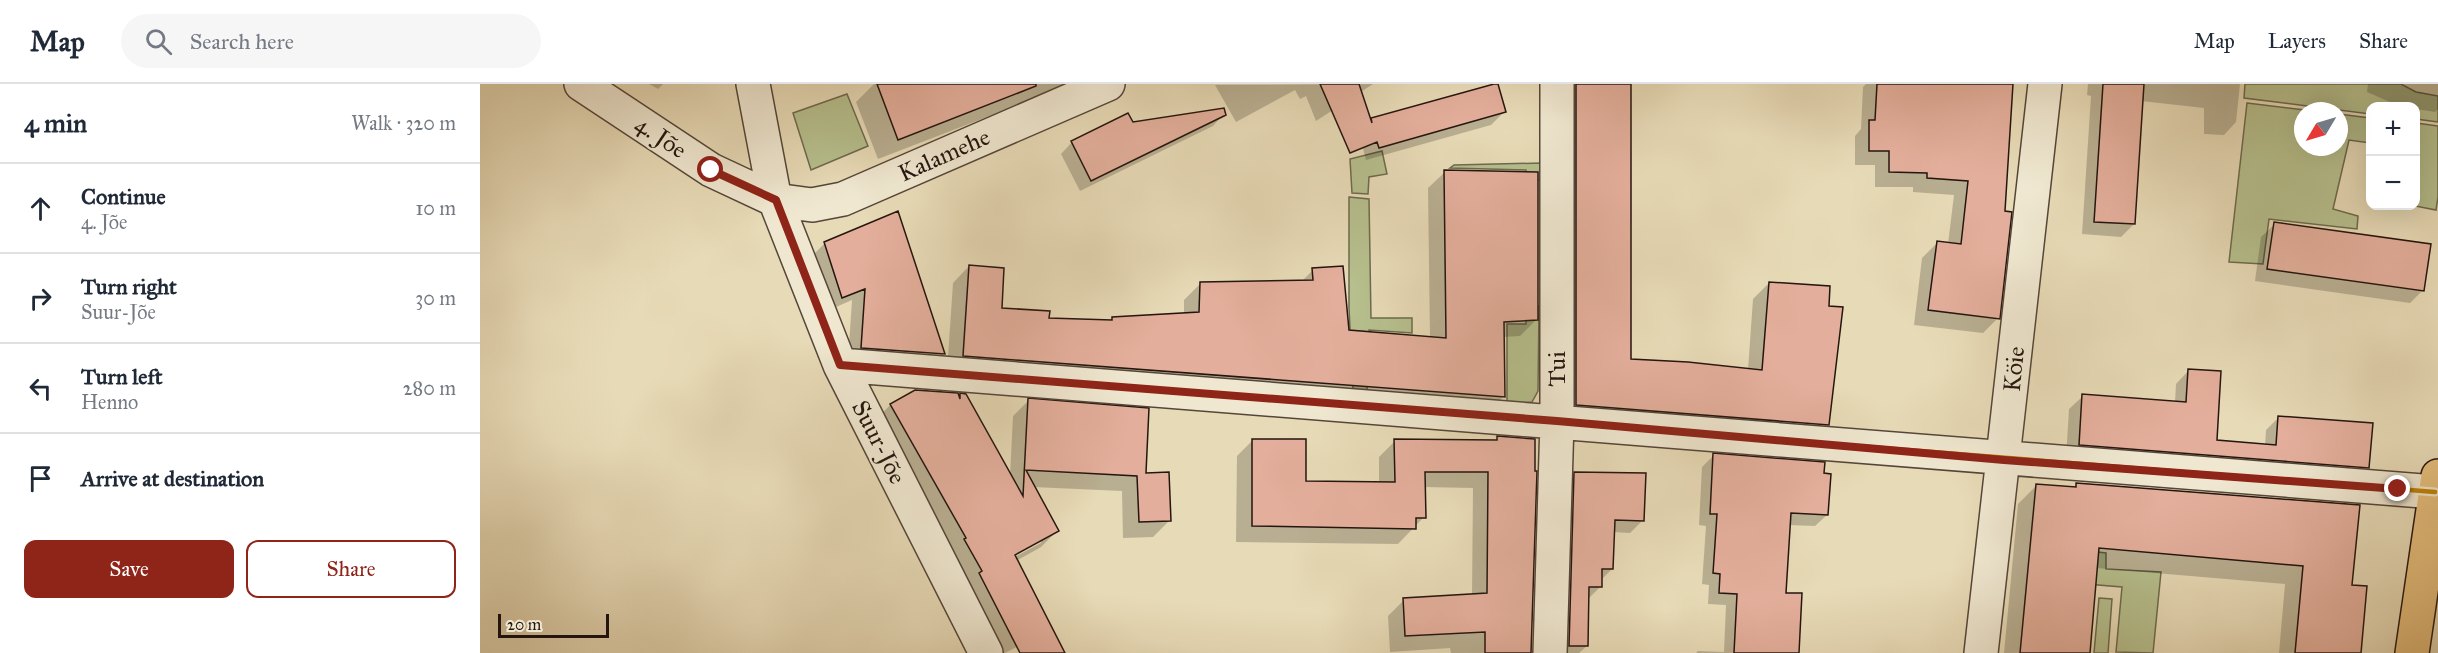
<!DOCTYPE html>
<meta charset="utf-8">
<style>
body{margin:0;font-family:"IM FELL Great Primer",serif;background:#f6f6f7;color:#1f2937}
.controls{position:absolute;right:18px;top:18px;display:grid;overflow:hidden;border-radius:12px;box-shadow:0 6px 24px #0002}
.controls button{width:54px;height:54px;display:grid;place-items:center;padding:0;border:0;border-bottom:2px solid #e0e1e3;background:#fff;color:#1f2937;font:30px sans-serif}
.compass{position:absolute;left:1814px;top:18px;width:54px;height:54px;border-radius:50%;background:#fff;box-shadow:0 6px 24px #0002;rotate:232deg}
.scale{position:absolute;left:18px;bottom:15px;width:111px;box-sizing:border-box;padding-left:6px;border:3px solid #24150f;border-top:0;font-size:16px;line-height:21px;white-space:nowrap;color:#24150f;-webkit-text-stroke:4px #efe7d0;paint-order:stroke}
.stop{position:absolute;width:18px;height:18px;margin:-14px;border:4px solid #8f2418;border-radius:50%;background:#fff}
.stop.end{background:#8f2418;border-color:#fff;box-shadow:0 2px 6px #0008}
.list{margin:0;padding:0;list-style:none}
h2{display:flex;justify-content:space-between;align-items:center;height:78px;margin:0;padding:0 24px;font-size:26px}
h2 small{font-size:20px;font-weight:400;color:#747a83}
.list li{display:grid;grid-template-columns:39px 1fr auto;gap:18px;align-items:center;box-sizing:border-box;height:90px;padding:0 24px;border-top:2px solid #e0e1e3}
.list b{display:block;font-size:22px;white-space:nowrap}
.list p{margin:0;font-size:20px;white-space:nowrap;color:#747a83}
.list em{font-size:20px;font-style:normal;color:#747a83}
.actions{display:flex;gap:12px;padding:18px 24px}
.actions a{flex:1;padding:14px 0;border:2px solid #8f2418;border-radius:12px;text-align:center;font-size:21px;color:#8f2418}
.actions .main{background:#8f2418;color:#fff}
.icon{flex:none;width:33px;height:33px;fill:none;stroke:currentColor;stroke-width:2;stroke-linecap:round;stroke-linejoin:round}
.map{position:relative;flex:none;width:1958px;height:569px;overflow:hidden}
header{display:flex;align-items:center;gap:36px;box-sizing:border-box;height:84px;padding:0 30px;background:#fff;border-bottom:2px solid #e0e1e3}
header strong{font-size:28px}
nav{display:flex;gap:33px;margin-inline-start:auto;font-size:21px}
.search{width:420px;height:54px;background:#f6f6f7;display:flex;align-items:center;gap:15px;box-sizing:border-box;padding:0 21px;border-radius:33px;color:#747a83;font-size:22px}
main{display:flex}
aside{flex:1;background:#fff}
.map>svg:first-child{display:block}
.green{fill:#b6bf8d;stroke:#6d6a4e;stroke-width:1.5}
.shadow{fill:#0003;fill-rule:evenodd}
.building{fill:#e3ae9b;stroke:#24150f;stroke-width:1.5}
.lines{fill:none;stroke-linecap:round;stroke-linejoin:round}
.minor-casing{stroke:#554639;stroke-width:36}
.major-casing{stroke:#24150f;stroke-width:36}
.minor{stroke:#efe7d0;stroke-width:33}
.major{stroke:#e4bd7b;stroke-width:33}
.bus-1-casing{stroke:#efe7d0;stroke-width:9}
.bus-1{stroke:#c28204;stroke-width:4.5}
.route{stroke:#8f2418;stroke-width:8}
.labels{text-anchor:middle;dominant-baseline:central;stroke-width:4.5;stroke-linejoin:round;paint-order:stroke}
.street-label{font-size:24px;fill:#24150f;stroke:#efe7d0}
</style>
<header>
<strong>Map</strong>
<div class="search"><svg class="icon" aria-label="search" viewBox="0 0 24 24"><circle cx="10" cy="10" r="6"/><path d="M15 15l6 6"/></svg>Search here</div>
<nav><a>Map</a><a>Layers</a><a>Share</a></nav>
</header>
<main>
<aside>
<h2>4 min<small>Walk · 320 m</small></h2>
<ul class="list">
<li><svg class="icon" aria-label="ahead" viewBox="0 0 24 24"><path d="M12 20V5M6 11l6-6 6 6"/></svg><div><b>Continue</b><p>4. Jõe</p></div><em>10 m</em></li>
<li><svg class="icon" aria-label="right" viewBox="0 0 24 24"><path d="M7 20v-9h11M14 6l5 5-5 5"/></svg><div><b>Turn right</b><p>Suur-Jõe</p></div><em>30 m</em></li>
<li><svg class="icon" aria-label="left" viewBox="0 0 24 24"><path d="M17 20v-9H6M10 6l-5 5 5 5"/></svg><div><b>Turn left</b><p>Henno</p></div><em>280 m</em></li>
<li><svg class="icon" aria-label="arrive" viewBox="0 0 24 24"><path d="M6 21V4h12l-3 4 3 4H6"/></svg><div><b>Arrive at destination</b></div></li>
</ul>
<div class="actions"><a class="main">Save</a><a>Share</a></div>
</aside>
<div class="map">
<svg width="1958" height="569" viewBox="0 0 1958 569">
<rect width="100%" height="100%" fill="#e7dab6"/>
<filter id="stains"><feTurbulence type="fractalNoise" baseFrequency=".00333" numOctaves="4"/><feColorMatrix values="0 0 0 0 .2 0 0 0 0 .09 0 0 0 0 .02 0 0 0 .5 -.17"/></filter>
<radialGradient id="worn" r=".72"><stop offset=".6" stop-color="#630" stop-opacity="0"/><stop offset="1" stop-color="#630" stop-opacity=".3"/></radialGradient>
<path class="green" d="M 1765,0 L 1921,0 L 1936,8 L 1958,12 L 1958,38 L 1936,35 L 1936,22 L 1890,22 L 1890,30 L 1764,14 Z
M 367,10 L 388,62 L 331,86 L 313,29 Z
M 1767,19 L 1833,27 L 1823,27 L 1823,63 L 1859,63 L 1859,30 L 1890,34 L 1890,59 L 1869,56 L 1853,125 L 1878,132 L 1877,145 L 1789,135 L 1783,180 L 1749,178 Z
M 1936,39 L 1958,42 L 1958,113 L 1956,126 L 1935,122 Z
M 902,67 L 907,90 L 889,93 L 888,110 L 872,109 L 870,75 Z
M 1062,79 L 1061,96 L 1046,97 L 1046,86 L 970,84 L 974,81 Z
M 869,113 L 889,115 L 891,234 L 932,234 L 932,249 L 889,246 L 887,307 L 873,305 L 869,224 Z
M 1046,222 L 1059,222 L 1058,307 L 1052,318 L 1027,320 L 1027,240 L 1046,240 Z
M 1609,467 L 1626,469 L 1626,485 L 1681,488 L 1673,569 L 1636,568 L 1642,503 L 1606,500 Z
M 1619,514 L 1632,515 L 1628,569 L 1614,569 Z"/>
<path class="shadow" d="M 169,0 L 183,0 L 178,5 Z
M 394,0 L 592,0 L 398,75 L 376,18 Z
M 893,0 L 836,37 L 826,12 L 820,15 L 815,6 L 756,38 L 735,1 Z
M 1076,0 L 1150,0 L 1151,208 L 1149,277 L 1268,286 L 1273,215 L 1289,199 L 1348,341 L 1332,357 L 1080,336 Z
M 1386,0 L 1531,0 L 1518,234 L 1503,249 L 1434,241 L 1442,174 L 1457,159 L 1468,160 L 1474,111 L 1433,108 L 1433,103 L 1395,103 L 1395,81 L 1375,81 L 1375,52 L 1381,45 L 1383,3 Z
M 1608,0 L 1760,0 L 1756,38 L 1744,51 L 1724,50 L 1724,24 L 1661,17 L 1654,140 L 1641,153 L 1602,150 L 1611,12 L 1607,11 Z
M 1888,0 L 1958,0 L 1958,25 L 1955,28 L 1936,25 L 1936,22 L 1919,22 L 1887,8 Z
M 1024,28 L 1011,41 L 886,76 L 879,49 L 892,36 Z
M 744,30 L 733,42 L 600,107 L 581,70 L 592,58 L 652,40 Z
M 965,88 L 1057,235 L 1040,252 L 1023,253 L 1023,313 L 1007,329 L 467,288 L 473,199 L 489,182 L 520,225 L 568,235 L 629,238 L 633,234 L 704,230 L 704,216 L 720,200 L 821,198 L 833,186 L 868,248 L 950,254 L 948,104 Z
M 417,129 L 463,270 L 451,283 L 368,276 L 372,216 L 349,226 L 332,172 L 345,159 Z
M 1795,140 L 1943,206 L 1930,219 L 1775,197 L 1781,153 Z
M 1709,286 L 1735,357 L 1785,362 L 1786,346 L 1799,333 L 1888,383 L 1875,396 L 1586,374 L 1589,325 L 1603,312 L 1695,318 L 1696,300 Z
M 435,307 L 478,314 L 481,311 L 530,391 L 533,332 L 549,316 L 664,391 L 689,437 L 673,453 L 643,454 L 642,407 L 553,403 L 577,447 L 561,463 L 536,477 L 552,555 L 525,569 L 516,569 L 395,337 L 410,321 ZM 561,455 L 561,459 L 529,476 L 527,474 Z
M 1018,354 L 1050,569 L 971,569 L 970,564 L 910,568 L 908,532 L 924,516 L 992,511 L 993,404 L 944,403 L 944,433 L 918,460 L 756,458 L 757,372 L 773,356 L 825,399 L 899,400 L 899,373 L 915,357 L 1014,358 Z
M 1234,371 L 1342,391 L 1347,431 L 1335,442 L 1308,441 L 1305,511 L 1318,569 L 1216,569 L 1218,567 L 1244,568 L 1246,521 L 1228,520 L 1229,501 L 1222,500 L 1226,442 L 1219,441 L 1222,383 Z
M 1095,389 L 1163,436 L 1150,449 L 1133,448 L 1132,485 L 1121,496 L 1121,502 L 1107,516 L 1107,562 L 1099,569 L 1077,569 L 1082,402 Z
M 1597,400 L 1878,422 L 1870,502 L 1879,569 L 1799,569 L 1805,500 L 1616,484 L 1609,569 L 1524,569 L 1538,420 L 1556,402 L 1592,405 Z"/>
<path class="building" d="M 397,0 L 556,0 L 556,2 L 418,56 Z
M 840,0 L 879,0 L 892,39 L 891,34 L 1014,0 L 1018,0 L 1026,28 L 899,64 L 897,58 L 870,69 Z
M 1096,0 L 1151,0 L 1151,275 L 1208,278 L 1282,286 L 1289,198 L 1350,202 L 1349,222 L 1363,223 L 1349,341 L 1096,321 Z
M 1397,0 L 1533,0 L 1525,127 L 1532,128 L 1520,235 L 1448,226 L 1457,157 L 1481,160 L 1488,97 L 1447,94 L 1447,89 L 1409,88 L 1409,67 L 1389,67 L 1389,36 L 1395,36 Z
M 1623,0 L 1664,0 L 1655,140 L 1614,138 Z
M 744,24 L 746,31 L 611,97 L 591,57 L 648,29 L 653,38 Z
M 964,86 L 1058,88 L 1058,236 L 1024,238 L 1025,313 L 483,272 L 489,181 L 524,184 L 522,224 L 570,227 L 569,234 L 632,236 L 632,233 L 719,228 L 720,198 L 833,196 L 832,184 L 863,182 L 869,246 L 966,254 Z
M 418,127 L 465,270 L 381,264 L 385,205 L 362,214 L 344,158 Z
M 1794,138 L 1951,160 L 1944,207 L 1787,185 Z
M 1708,285 L 1741,287 L 1737,356 L 1796,361 L 1798,332 L 1893,339 L 1889,384 L 1599,361 L 1602,310 L 1706,318 Z
M 435,306 L 478,309 L 480,315 L 480,309 L 486,310 L 543,412 L 548,314 L 669,324 L 666,389 L 689,388 L 691,437 L 659,438 L 657,392 L 546,386 L 579,447 L 535,471 L 585,569 L 540,569 L 499,489 L 502,487 L 484,455 L 486,454 L 410,320 Z
M 1017,352 L 1055,355 L 1055,387 L 1057,387 L 1051,569 L 1005,569 L 1005,548 L 925,552 L 923,514 L 1007,509 L 1008,388 L 945,388 L 946,434 L 936,434 L 936,445 L 772,442 L 772,355 L 826,355 L 826,397 L 915,398 L 914,355 L 1017,356 Z
M 1233,369 L 1345,378 L 1344,389 L 1351,390 L 1348,431 L 1311,429 L 1306,509 L 1322,509 L 1319,569 L 1254,569 L 1257,510 L 1239,509 L 1240,490 L 1233,489 L 1237,430 L 1230,430 Z
M 1094,388 L 1166,389 L 1164,437 L 1135,436 L 1133,485 L 1122,485 L 1122,503 L 1109,503 L 1108,562 L 1089,562 Z
M 1596,399 L 1880,421 L 1872,501 L 1887,502 L 1881,569 L 1815,569 L 1823,482 L 1619,464 L 1610,569 L 1540,569 L 1556,400 L 1596,403 Z"/>
<g class="lines">
<g class="minor-casing">
<path id="minor" d="M 101,0 L 231,86 L 295,116 L 332,121 L 363,115 L 628,0
M 273,0 L 295,116 L 360,281 L 506,569
M 360,281 C 892,322 1423,367 1955,408
M 1070,569 L 1077,337 L 1077,0
M 1501,569 L 1565,0"/>
</g>
<g class="major-casing">
<path id="major" d="M 1932,569 L 1958,392"/>
</g>
<use href="#minor" class="minor"/>
<use href="#major" class="major"/>
<g class="bus-1-casing">
<path id="bus-1" d="M 360,281 C 892,322 1423,367 1955,408"/>
</g>
<use href="#bus-1" class="bus-1"/>
</g>
<g class="lines">
<path class="route" d="M 231,86 L 296,116 L 360,281 L 1077,337 L 1524,376 L 1918,405"/>
</g>
<g class="labels">
<g class="street-label">
<text transform="translate(181 53) rotate(34)">4. Jõe</text>
<text transform="translate(464 71) rotate(-24)">Kalamehe</text>
<text transform="translate(1077 285) rotate(-90)">Tui</text>
<text transform="translate(1534 285) rotate(-84)">Köie</text>
<text transform="translate(399 358) rotate(63)">Suur-Jõe</text>
</g>
</g>
<rect width="100%" height="100%" filter="url(#stains)"/>
<rect width="100%" height="100%" fill="url(#worn)"/>
</svg>
<div class="controls">
<button>+</button>
<button>−</button>
</div>
<svg class="compass" viewBox="-18 -18 36 36"><path d="M0-13l5 13h-10z" fill="#e53935"/><path d="M0 13l5-13h-10z" fill="#747a83"/></svg>
<div class="scale">20 m</div>
<div class="stop" style="left:231px;top:86px"></div>
<div class="stop end" style="left:1918px;top:405px"></div>
</div>
</main>
